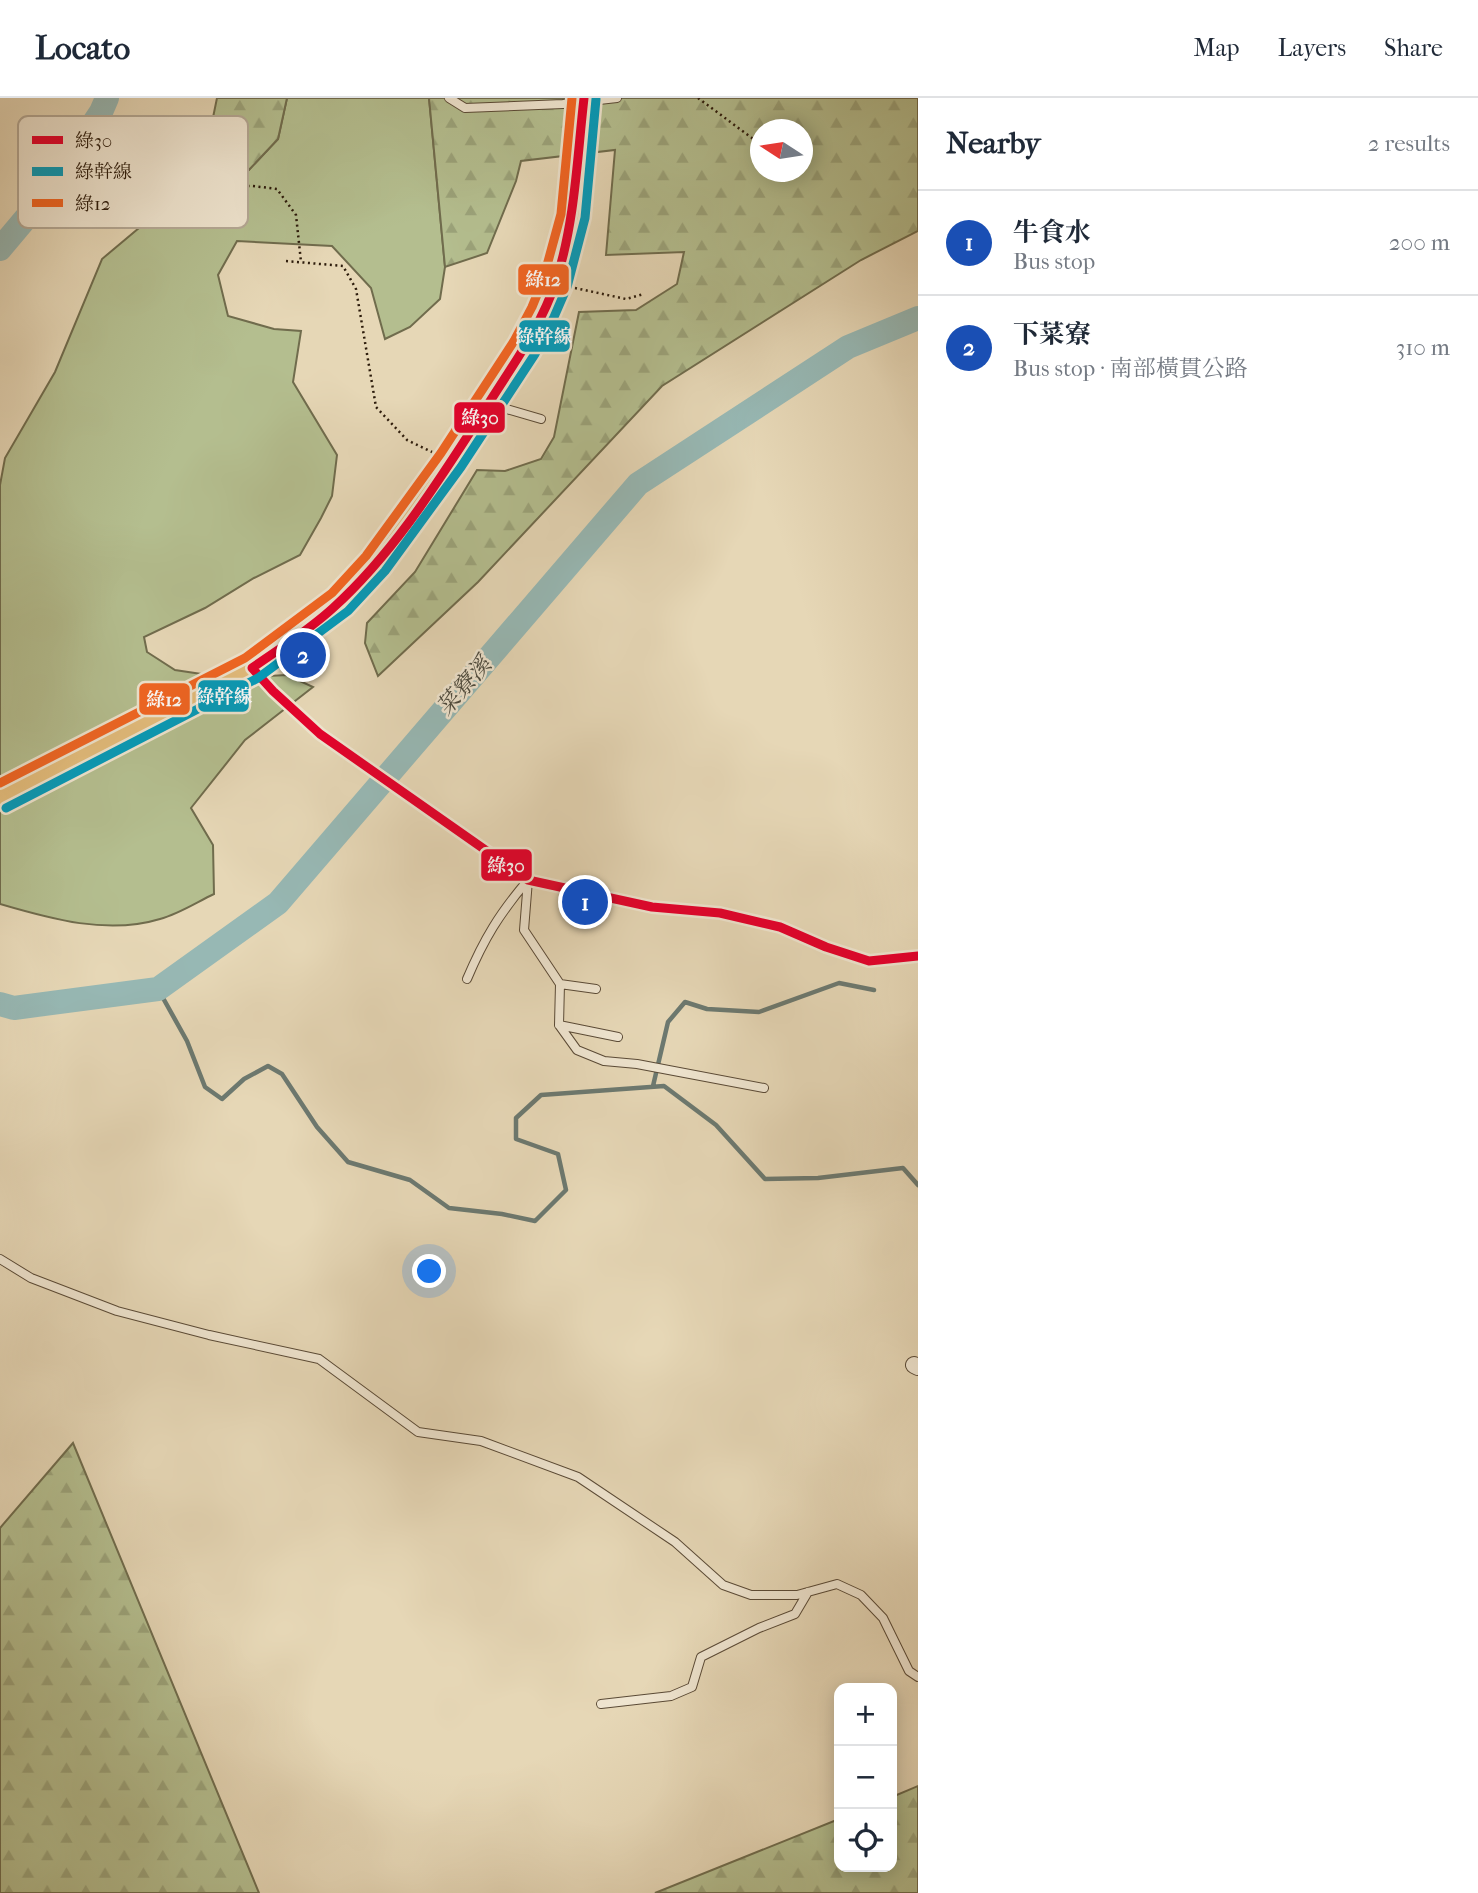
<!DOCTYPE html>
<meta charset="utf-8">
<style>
body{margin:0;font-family:"IM FELL French Canon","Noto Serif TC",serif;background:#f2f2f3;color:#1f2937}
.controls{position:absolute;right:21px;bottom:21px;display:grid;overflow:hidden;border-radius:14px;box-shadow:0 4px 18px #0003}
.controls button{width:63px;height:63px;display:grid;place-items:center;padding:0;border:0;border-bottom:2px solid #e0e1e3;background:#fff;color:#1f2937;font:35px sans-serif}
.compass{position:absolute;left:750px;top:21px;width:63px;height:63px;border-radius:50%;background:#fff;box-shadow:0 4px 18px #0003;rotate:282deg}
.you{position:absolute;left:430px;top:1174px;width:24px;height:24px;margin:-18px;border:5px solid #fff;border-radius:50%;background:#1a73e8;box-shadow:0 0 0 10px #1a73e833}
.badge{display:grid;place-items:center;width:46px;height:46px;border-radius:50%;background:#8f2418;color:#fff;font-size:23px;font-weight:700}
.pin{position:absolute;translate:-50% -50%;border:4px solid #fff;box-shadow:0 2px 7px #0006}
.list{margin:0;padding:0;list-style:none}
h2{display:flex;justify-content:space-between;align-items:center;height:91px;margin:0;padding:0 28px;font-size:30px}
h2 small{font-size:23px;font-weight:400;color:#747a83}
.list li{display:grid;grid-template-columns:46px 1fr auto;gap:21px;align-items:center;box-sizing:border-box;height:105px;padding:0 28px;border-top:2px solid #e0e1e3}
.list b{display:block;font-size:26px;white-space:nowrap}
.list p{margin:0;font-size:23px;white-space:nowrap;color:#747a83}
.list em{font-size:23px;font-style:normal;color:#747a83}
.icon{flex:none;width:38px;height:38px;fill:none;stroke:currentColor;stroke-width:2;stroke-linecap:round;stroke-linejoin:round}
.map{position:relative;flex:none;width:918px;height:1795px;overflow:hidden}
header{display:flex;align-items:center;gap:42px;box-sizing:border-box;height:98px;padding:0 35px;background:#fff;border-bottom:2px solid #e0e1e3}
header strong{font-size:33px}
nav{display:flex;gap:38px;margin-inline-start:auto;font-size:24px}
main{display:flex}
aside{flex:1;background:#fff}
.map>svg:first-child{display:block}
.green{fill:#b4be8f;stroke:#706c4d;stroke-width:2}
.forest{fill:url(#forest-firs);stroke:#706c4d;stroke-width:2;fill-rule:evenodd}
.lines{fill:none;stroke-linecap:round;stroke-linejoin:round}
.stream{stroke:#6c7970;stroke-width:4.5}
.river{stroke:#97b8b4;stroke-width:24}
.service-casing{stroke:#5a4a36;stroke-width:10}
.minor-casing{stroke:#5a4a36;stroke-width:18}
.primary-casing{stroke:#2c1b0b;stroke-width:29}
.path{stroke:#2c1b0b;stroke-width:2.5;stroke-dasharray:2 3.5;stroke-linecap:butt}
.service{stroke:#efe5d0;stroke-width:8}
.minor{stroke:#efe5d0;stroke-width:16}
.primary{stroke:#e3bc7b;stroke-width:26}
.bus-1-casing{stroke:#efe5d0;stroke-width:14}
.bus-2-casing{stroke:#efe5d0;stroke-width:14}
.bus-3-casing{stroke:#efe5d0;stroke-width:14}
.bus-1{stroke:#e4002b;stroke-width:9}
.bus-2{stroke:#049bba;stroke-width:9}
.bus-3{stroke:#f26522;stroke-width:9}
.labels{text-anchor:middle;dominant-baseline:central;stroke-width:5;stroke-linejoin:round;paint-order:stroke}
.water-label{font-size:23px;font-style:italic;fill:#4c4a3e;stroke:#efe5d0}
.key{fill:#efe5d0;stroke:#b4a895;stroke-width:2}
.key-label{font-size:19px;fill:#2c1b0b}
.line-badge{stroke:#efe5d0;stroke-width:2.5}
.badge-label{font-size:19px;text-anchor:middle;font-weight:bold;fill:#fff}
</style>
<header>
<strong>Locato</strong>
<nav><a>Map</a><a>Layers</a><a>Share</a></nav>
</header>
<main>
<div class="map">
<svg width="918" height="1795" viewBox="0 0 918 1795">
<defs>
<pattern id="forest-firs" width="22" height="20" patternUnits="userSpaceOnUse" patternTransform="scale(1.75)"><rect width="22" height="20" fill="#b4be8f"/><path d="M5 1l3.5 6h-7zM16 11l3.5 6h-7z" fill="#9ba37a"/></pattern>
</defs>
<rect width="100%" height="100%" fill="#e6d7b6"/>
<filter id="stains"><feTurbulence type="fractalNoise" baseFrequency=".00286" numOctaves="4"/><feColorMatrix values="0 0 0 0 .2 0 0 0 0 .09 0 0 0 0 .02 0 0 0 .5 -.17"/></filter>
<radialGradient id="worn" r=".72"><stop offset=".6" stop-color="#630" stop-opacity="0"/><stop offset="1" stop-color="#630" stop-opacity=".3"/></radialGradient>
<path class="green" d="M 287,0 L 429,0 L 445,169 L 440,201 L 410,229 L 385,241 L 371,190 L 332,148 L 237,143 L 218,177 L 228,218 L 274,231 L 301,233 L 293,284 L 337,357 L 332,398 L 321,420 L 300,457 L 254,480 L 205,510 L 144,539 L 147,554 L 175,572 L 228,580 L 287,577 L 313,589 L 245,642 L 191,710 L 213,747 L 214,796 C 197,804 179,816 160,821 C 108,837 51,821 0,806 L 0,387 L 5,360 L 55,274 L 102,161 L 201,78 L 245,76 L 278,41 Z"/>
<path class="forest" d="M 217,0 L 287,0 L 278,41 L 245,76 L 201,78 Z
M 429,0 L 918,0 L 918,133 L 861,162 L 662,288 L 478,484 L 378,578 L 365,545 L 367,525 L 415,474 L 477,372 L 505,373 L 541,361 L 554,339 L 579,214 L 636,212 L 677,186 L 684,154 L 606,157 L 615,52 L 521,63 L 516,83 L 487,155 L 445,169 ZM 760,32 L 802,32 L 802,74 L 760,74 Z
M 73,1345 L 259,1795 L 0,1795 L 0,1430 Z
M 918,1688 L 918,1795 L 655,1795 L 839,1721 L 839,1769 L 892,1769 L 892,1699 Z"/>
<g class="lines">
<path class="stream" d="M 158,891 L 187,943 L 205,989 L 222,1001 L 244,981 L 268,968 L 282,976 L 317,1029 L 348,1064 L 410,1082 L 449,1110 L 502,1116 L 535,1123 L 566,1092 L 558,1056 L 516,1041 L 516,1020 L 541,997 L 664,988 L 716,1027 L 765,1081 L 818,1080 L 903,1070 L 918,1087
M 653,988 L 668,924 L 685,904 L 707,911 L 759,914 L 839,885 L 874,892"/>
<path class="river" d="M 0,151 L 47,95 L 101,14 L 107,0
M 0,906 L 14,910 L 158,891 L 278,805 L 638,386 L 848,249 L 918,220"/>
<g class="service-casing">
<path id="service" d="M 449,0 L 465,10 L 563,6 L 617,0
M 493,307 L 541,321
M 254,572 L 273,593 L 320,636 L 528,782 L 652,809 L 720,815 L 780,829 L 826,849 L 869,863 L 918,858
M 467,881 C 484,841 499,816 528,782 L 524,832 L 560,886 L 559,927 L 577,952 L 604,963 L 637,966 L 764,990
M 560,886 L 596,891
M 559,927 L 618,939
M 0,1161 L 31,1180 L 117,1213 L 209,1237 L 319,1261 L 418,1334 L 481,1343 L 578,1379 L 675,1444 L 723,1487 L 751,1497 L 797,1497 L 837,1486 L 861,1497 L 883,1520 L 909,1573 L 918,1579
M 601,1606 L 671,1598 L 692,1589 L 701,1559 L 759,1530 L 795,1516 L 808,1494"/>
</g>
<g class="minor-casing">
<path id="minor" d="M 914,1267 L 918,1269"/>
</g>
<g class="primary-casing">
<path id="primary" d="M 0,699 L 252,570 L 340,504 L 375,466 L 411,419 L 451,362 L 525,249 L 543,214 L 555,186 L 573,118 L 584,0"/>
</g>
<path class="path" d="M 698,0 L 756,43
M 220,88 L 253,88 L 277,91 L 296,117 L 301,164
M 286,163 L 343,168 L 356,191 L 376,309 L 407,342 L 432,354
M 575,190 L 626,201 L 644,196"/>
<use href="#service" class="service"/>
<use href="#minor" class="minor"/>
<use href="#primary" class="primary"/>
<g class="bus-1-casing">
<path id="bus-1" d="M 252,570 L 273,593 L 320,636 L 528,782 L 652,809 L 720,815 L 780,829 L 826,849 L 869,863 L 918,858
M 252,570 C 279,551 308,533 333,510 C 396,453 441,379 487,308 C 512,268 541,229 556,183 C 575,124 577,61 584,0"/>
</g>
<g class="bus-2-casing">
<path id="bus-2" d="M 6,710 L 258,580 L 348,513 L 385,473 L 461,369 L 535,256 L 554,219 L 567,189 L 585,120 L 596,1"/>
</g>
<g class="bus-3-casing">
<path id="bus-3" d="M 0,685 L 245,560 L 332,495 L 366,458 L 441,355 L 514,243 L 532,209 L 543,182 L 561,116 L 572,0"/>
</g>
<use href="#bus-1" class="bus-1"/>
<use href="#bus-2" class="bus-2"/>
<use href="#bus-3" class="bus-3"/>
</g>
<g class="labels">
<g class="water-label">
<text transform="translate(464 588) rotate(-49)">菜竂溪</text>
</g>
</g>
<rect x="18" y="18" width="230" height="112" rx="10" class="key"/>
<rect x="32" y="38" width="31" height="8" fill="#e4002b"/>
<rect x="32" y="69" width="31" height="9" fill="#049bba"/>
<rect x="32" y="101" width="31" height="8" fill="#f26522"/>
<g class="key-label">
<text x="75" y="49">綠30</text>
<text x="75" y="80">綠幹線</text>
<text x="75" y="112">綠12</text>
</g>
<g class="line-badge">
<rect x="517" y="165" width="53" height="33" rx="7" fill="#f26522"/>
<rect x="518" y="221" width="53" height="34" rx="7" fill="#049bba"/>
<rect x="453" y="303" width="53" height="33" rx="7" fill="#e4002b"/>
<rect x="197" y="581" width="53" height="34" rx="7" fill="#049bba"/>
<rect x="138" y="584" width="53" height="34" rx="7" fill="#f26522"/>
<rect x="480" y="750" width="53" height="34" rx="7" fill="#e4002b"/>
</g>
<g class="badge-label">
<text x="543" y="188">綠12</text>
<text x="544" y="245">綠幹線</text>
<text x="480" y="326">綠30</text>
<text x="224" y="605">綠幹線</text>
<text x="164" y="608">綠12</text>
<text x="506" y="774">綠30</text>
</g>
<rect width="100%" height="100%" filter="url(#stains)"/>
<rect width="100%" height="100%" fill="url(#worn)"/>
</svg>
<div class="controls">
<button>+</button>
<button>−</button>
<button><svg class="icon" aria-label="locate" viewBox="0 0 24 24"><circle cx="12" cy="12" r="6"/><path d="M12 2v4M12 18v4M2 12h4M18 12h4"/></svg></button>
</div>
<svg class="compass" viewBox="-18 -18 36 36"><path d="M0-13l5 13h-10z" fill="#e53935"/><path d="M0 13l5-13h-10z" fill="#747a83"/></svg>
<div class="you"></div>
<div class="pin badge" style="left:585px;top:804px;background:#1a4fb4">1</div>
<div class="pin badge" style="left:303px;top:557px;background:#1a4fb4">2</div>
</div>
<aside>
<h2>Nearby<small>2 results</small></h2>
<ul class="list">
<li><span class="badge" style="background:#1a4fb4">1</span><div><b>牛食水</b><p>Bus stop</p></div><em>200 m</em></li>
<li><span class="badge" style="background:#1a4fb4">2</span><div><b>下菜寮</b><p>Bus stop · 南部橫貫公路</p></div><em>310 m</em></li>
</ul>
</aside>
</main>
